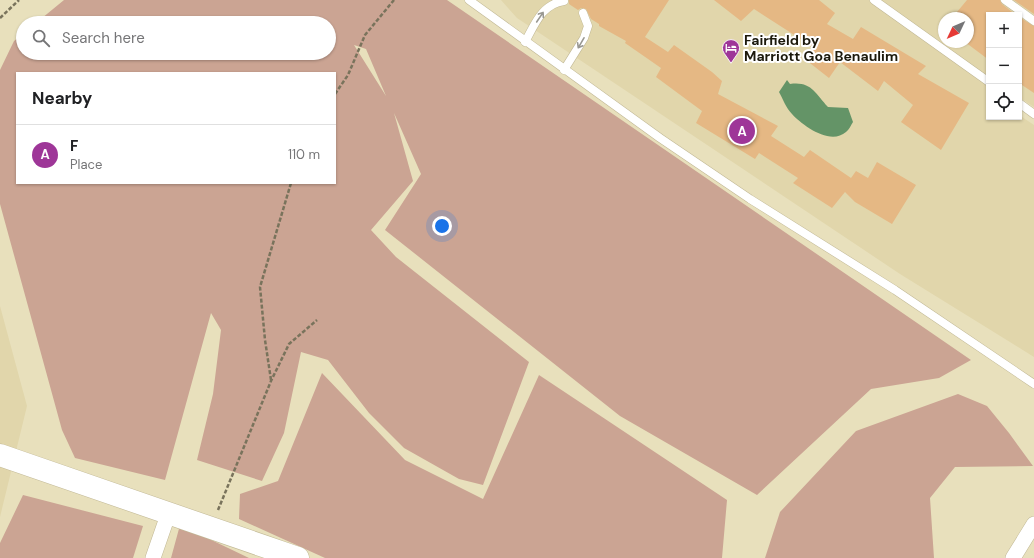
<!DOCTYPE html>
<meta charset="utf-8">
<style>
body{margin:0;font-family:"DM Sans",sans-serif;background:#f2f2f2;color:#202124}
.controls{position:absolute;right:12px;top:12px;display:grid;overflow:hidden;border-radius:0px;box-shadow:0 1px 3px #0004}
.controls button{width:36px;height:36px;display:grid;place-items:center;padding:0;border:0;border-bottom:1px solid #e0e0e0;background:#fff;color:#202124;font:20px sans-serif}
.compass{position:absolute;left:938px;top:12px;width:36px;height:36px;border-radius:50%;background:#fff;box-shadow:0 1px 3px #0004;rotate:226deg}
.you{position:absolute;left:442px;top:226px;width:14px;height:14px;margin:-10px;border:3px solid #fff;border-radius:50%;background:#1a73e8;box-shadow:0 0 0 6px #1a73e833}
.badge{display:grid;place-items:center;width:26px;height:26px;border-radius:50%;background:#9e3698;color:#fff;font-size:13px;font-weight:700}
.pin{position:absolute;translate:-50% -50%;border:2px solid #fff;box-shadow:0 1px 4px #0006}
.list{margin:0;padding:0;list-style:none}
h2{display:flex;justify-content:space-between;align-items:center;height:52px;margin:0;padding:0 16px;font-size:17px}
h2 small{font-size:13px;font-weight:400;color:#757577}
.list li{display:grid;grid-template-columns:26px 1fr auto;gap:12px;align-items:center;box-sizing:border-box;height:60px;padding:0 16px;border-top:1px solid #e0e0e0}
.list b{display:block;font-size:15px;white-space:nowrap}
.list p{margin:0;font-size:13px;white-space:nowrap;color:#757577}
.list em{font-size:13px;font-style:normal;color:#757577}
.icon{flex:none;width:22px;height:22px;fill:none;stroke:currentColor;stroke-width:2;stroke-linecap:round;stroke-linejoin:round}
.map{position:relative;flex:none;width:1034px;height:558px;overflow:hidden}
.search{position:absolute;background:#fff;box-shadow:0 1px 3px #0004;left:16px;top:16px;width:320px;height:44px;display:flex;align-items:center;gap:10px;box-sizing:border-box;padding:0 14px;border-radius:22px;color:#757577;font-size:15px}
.panel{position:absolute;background:#fff;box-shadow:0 1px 3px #0004;left:16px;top:72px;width:320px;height:112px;border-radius:0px}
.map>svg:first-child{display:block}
.built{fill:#e1d6ab;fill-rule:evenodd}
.green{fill:#cba493;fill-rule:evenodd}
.water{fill:#649467}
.building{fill:#e5b884}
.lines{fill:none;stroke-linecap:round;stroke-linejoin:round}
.lane-casing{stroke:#c1b895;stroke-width:9}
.street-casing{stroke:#c1b895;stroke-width:16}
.secondary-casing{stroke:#c1b895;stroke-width:23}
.path{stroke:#79735c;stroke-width:2.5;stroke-dasharray:4 2;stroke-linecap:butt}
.lane{stroke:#fff;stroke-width:8}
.street{stroke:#fff;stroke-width:15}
.secondary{stroke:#fff;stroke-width:22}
.oneway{stroke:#999892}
.labels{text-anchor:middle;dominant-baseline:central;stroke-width:4;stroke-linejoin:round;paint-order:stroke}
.poi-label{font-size:14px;font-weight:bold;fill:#1c190c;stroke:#fff;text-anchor:start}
</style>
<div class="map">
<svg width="1034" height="558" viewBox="0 0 1034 558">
<rect width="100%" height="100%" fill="#e8e0bc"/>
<path class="built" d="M 501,0 L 1034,0 L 1034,107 L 1019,97 L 1019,15 L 989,15 L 989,117 L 1019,117 L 1019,115 L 1034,125 L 1034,357 L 900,274 L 517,18 ZM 944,18 L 968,18 L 968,42 L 944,42 Z
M 0,306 L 27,406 L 0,517 Z"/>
<path class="green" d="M 64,0 L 447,0 L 971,360 L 939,378 L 871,389 L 757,495 L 620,416 L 385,230 L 421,174 L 394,113 L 413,181 L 371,230 L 396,257 L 529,362 L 483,485 L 459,479 L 404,448 L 369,413 L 328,360 L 301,352 L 284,433 L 262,481 L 197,460 L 213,394 L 221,330 L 211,313 L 165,480 L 75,458 L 62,430 L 0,204 L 0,70 L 14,41 L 23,34 L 23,53 L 329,53 L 329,23 L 36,23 ZM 354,45 L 366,49 L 386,96 ZM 17,73 L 335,73 L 335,183 L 17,183 Z
M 322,373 L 405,460 L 483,499 L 539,375 L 727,500 L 722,558 L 325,558 L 239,519 L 240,494 L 278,481 Z
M 958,394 L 987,406 L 1009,433 L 1033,466 L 955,467 L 930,498 L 934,558 L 765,558 L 780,512 L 856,431 Z
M 23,495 L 143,526 L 133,558 L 0,558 L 0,543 Z
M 180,525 L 249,558 L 171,558 Z"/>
<path class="water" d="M 787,80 L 790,84 C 811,81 815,93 828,107 L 848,108 L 853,122 C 851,125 849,130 846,132 C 830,146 802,125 792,114 C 786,108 783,99 779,92 Z"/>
<path class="building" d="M 569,0 L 669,0 L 645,37 L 668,52 L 674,45 L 712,72 L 722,81 L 718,94 L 778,126 L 771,136 L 804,157 L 810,150 L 851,178 L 856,171 L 868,178 L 877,162 L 916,185 L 892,224 L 855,202 L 845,192 L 832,208 L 793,183 L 798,178 L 759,153 L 755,159 L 696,123 L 702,111 L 656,77 L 661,68 L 625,43 L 626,41 L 599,26 L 599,24 L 591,19 L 586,9 L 581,8 L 578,10 L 569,4 Z
M 714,0 L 819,0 L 835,13 L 827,24 L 853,39 L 861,27 L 926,66 L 918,74 L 969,103 L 941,150 L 901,122 L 913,105 L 884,81 L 878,91 L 840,62 L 829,78 L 806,60 L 813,47 L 754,9 L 741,21 Z
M 967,0 L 1000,0 L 1002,4 L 1016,15 L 989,15 L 989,60 L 965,42 L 968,42 L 968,18 L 952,18 Z
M 1014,0 L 1034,0 L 1034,14 Z
M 1019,17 L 1034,26 L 1034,93 L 1019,83 Z"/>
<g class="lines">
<g class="lane-casing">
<path id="lane" d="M 469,0 L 660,138 L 750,199 L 895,290 L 1034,384
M 874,0 L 989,82
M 1005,0 L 1034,21
M 525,42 C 535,24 542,4 564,1
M 564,70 L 584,38 L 588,26 L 583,13
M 1019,103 L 1034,114"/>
</g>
<g class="street-casing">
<path id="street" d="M 153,558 L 169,512
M 1013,558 L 1034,524"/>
</g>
<g class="secondary-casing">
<path id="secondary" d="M 0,455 L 298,558"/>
</g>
<path class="path" d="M 0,18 L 19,0
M 335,94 L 348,75 L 365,35 L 394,0
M 271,380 L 265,340 L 260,287 L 291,183
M 218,510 L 271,381 L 289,344 L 317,320"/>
<use href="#lane" class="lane"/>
<use href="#street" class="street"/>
<use href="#secondary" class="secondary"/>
</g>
<defs><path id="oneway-shaft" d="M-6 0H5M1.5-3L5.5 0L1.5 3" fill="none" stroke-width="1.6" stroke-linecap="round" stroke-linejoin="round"/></defs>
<g class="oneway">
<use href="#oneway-shaft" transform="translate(540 17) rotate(-56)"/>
<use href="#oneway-shaft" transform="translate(581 43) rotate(120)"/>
</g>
<defs>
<g id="hotel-pin" transform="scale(0.9)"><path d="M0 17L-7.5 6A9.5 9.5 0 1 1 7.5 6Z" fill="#9e3698" stroke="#fff"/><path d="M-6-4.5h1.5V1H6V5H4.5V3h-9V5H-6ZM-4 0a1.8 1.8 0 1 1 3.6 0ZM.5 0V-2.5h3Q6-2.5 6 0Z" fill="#fff"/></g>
</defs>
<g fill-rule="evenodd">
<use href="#hotel-pin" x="731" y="48"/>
</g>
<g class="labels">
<g class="poi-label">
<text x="744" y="40">Fairfield by<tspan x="744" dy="16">Marriott Goa Benaulim</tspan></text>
</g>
</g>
</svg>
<div class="controls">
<button>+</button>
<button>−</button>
<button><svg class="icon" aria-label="locate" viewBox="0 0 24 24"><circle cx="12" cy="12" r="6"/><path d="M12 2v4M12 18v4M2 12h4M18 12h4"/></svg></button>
</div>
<svg class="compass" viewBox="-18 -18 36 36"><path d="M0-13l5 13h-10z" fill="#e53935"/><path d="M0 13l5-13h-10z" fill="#757577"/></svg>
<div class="you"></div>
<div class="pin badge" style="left:742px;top:131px">A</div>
<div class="search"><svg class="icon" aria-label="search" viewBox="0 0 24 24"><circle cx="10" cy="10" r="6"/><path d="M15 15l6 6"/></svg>Search here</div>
<section class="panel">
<h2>Nearby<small></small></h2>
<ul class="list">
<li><span class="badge">A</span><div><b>F</b><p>Place</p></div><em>110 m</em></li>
</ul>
</section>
</div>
